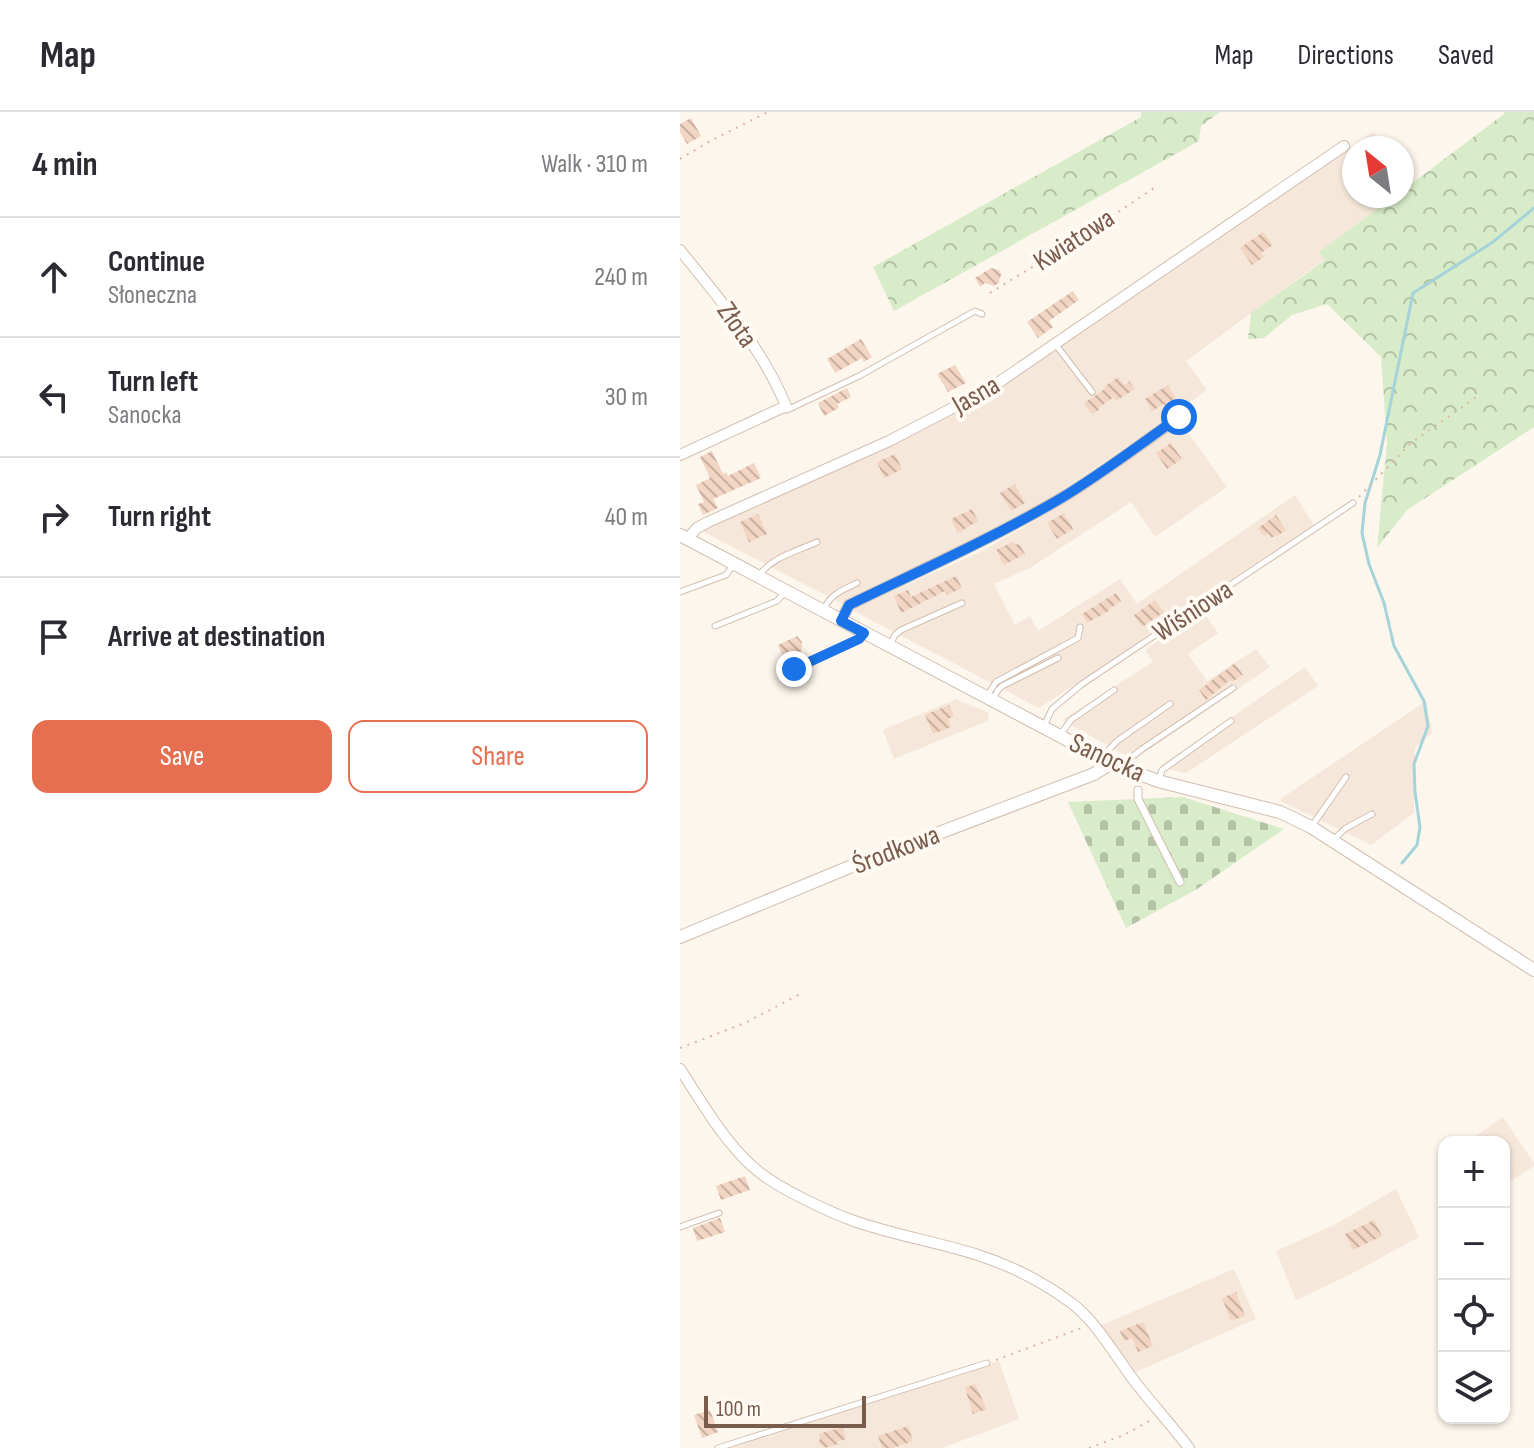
<!DOCTYPE html>
<meta charset="utf-8">
<style>
body{margin:0;font-family:"Sofia Sans Condensed",sans-serif;background:#f7f7f7;color:#2b2b33}
.controls{position:absolute;right:24px;bottom:24px;display:grid;overflow:hidden;border-radius:16px;box-shadow:0 2px 6px #0004}
.controls button{width:72px;height:72px;display:grid;place-items:center;padding:0;border:0;border-bottom:2px solid #e1e1e2;background:#fff;color:#2b2b33;font:40px sans-serif}
.compass{position:absolute;left:662px;top:24px;width:72px;height:72px;border-radius:50%;background:#fff;box-shadow:0 2px 6px #0004;rotate:330deg}
.scale{position:absolute;left:24px;bottom:20px;width:162px;box-sizing:border-box;padding-left:8px;border:4px solid #7a5c4d;border-top:0;font-size:22px;line-height:28px;white-space:nowrap;color:#7a5c4d;-webkit-text-stroke:6px #fffaf3;paint-order:stroke}
.stop{position:absolute;width:24px;height:24px;margin:-18px;border:6px solid #1a73e8;border-radius:50%;background:#fff}
.stop.end{background:#1a73e8;border-color:#fff;box-shadow:0 2px 8px #0008}
.list{margin:0;padding:0;list-style:none}
h2{display:flex;justify-content:space-between;align-items:center;height:104px;margin:0;padding:0 32px;font-size:34px}
h2 small{font-size:26px;font-weight:400;color:#7c7c81}
.list li{display:grid;grid-template-columns:52px 1fr auto;gap:24px;align-items:center;box-sizing:border-box;height:120px;padding:0 32px;border-top:2px solid #e1e1e2}
.list b{display:block;font-size:30px;white-space:nowrap}
.list p{margin:0;font-size:26px;white-space:nowrap;color:#7c7c81}
.list em{font-size:26px;font-style:normal;color:#7c7c81}
.actions{display:flex;gap:16px;padding:24px 32px}
.actions a{flex:1;padding:18px 0;border:2px solid #e76f51;border-radius:16px;text-align:center;font-size:28px;color:#e76f51}
.actions .main{background:#e76f51;color:#fff}
.icon{flex:none;width:44px;height:44px;fill:none;stroke:currentColor;stroke-width:2;stroke-linecap:round;stroke-linejoin:round}
.map{position:relative;flex:none;width:854px;height:1336px;overflow:hidden}
header{display:flex;align-items:center;gap:48px;box-sizing:border-box;height:112px;padding:0 40px;background:#fff;border-bottom:2px solid #e1e1e2}
header strong{font-size:38px}
nav{display:flex;gap:44px;margin-inline-start:auto;font-size:28px}
main{display:flex}
aside{flex:1;background:#fff}
.map>svg:first-child{display:block}
.residential{fill:#f5e8da}
.forest{fill:url(#forest-crowns)}
.cemetery{fill:url(#cemetery-stones)}
.lines{fill:none;stroke-linecap:round;stroke-linejoin:round}
.stream{stroke:#a5d3da;stroke-width:3}
.building{fill:url(#building-back-hatch)}
.service-casing{stroke:#d1beb0;stroke-width:7}
.pedestrian-casing{stroke:#d1beb0;stroke-width:9}
.minor-casing{stroke:#d1beb0;stroke-width:12}
.tertiary-casing{stroke:#d1beb0;stroke-width:14}
.path{stroke:#d9b8a5;stroke-width:2;stroke-dasharray:2 6;stroke-linecap:butt}
.service{stroke:#fff;stroke-width:5}
.pedestrian{stroke:#fff;stroke-width:7}
.minor{stroke:#fff;stroke-width:10}
.tertiary{stroke:#fff;stroke-width:12}
.route{stroke:#1a73e8;stroke-width:10}
.labels{text-anchor:middle;dominant-baseline:central;stroke-width:8;stroke-linejoin:round;paint-order:stroke}
.street-label{font-size:28px;fill:#7a5c4d;stroke:#fffaf3}
</style>
<header>
<strong>Map</strong>
<nav><a>Map</a><a>Directions</a><a>Saved</a></nav>
</header>
<main>
<aside>
<h2>4 min<small>Walk · 310 m</small></h2>
<ul class="list">
<li><svg class="icon" aria-label="ahead" viewBox="0 0 24 24"><path d="M12 20V5M6 11l6-6 6 6"/></svg><div><b>Continue</b><p>Słoneczna</p></div><em>240 m</em></li>
<li><svg class="icon" aria-label="left" viewBox="0 0 24 24"><path d="M17 20v-9H6M10 6l-5 5 5 5"/></svg><div><b>Turn left</b><p>Sanocka</p></div><em>30 m</em></li>
<li><svg class="icon" aria-label="right" viewBox="0 0 24 24"><path d="M7 20v-9h11M14 6l5 5-5 5"/></svg><div><b>Turn right</b></div><em>40 m</em></li>
<li><svg class="icon" aria-label="arrive" viewBox="0 0 24 24"><path d="M6 21V4h12l-3 4 3 4H6"/></svg><div><b>Arrive at destination</b></div></li>
</ul>
<div class="actions"><a class="main">Save</a><a>Share</a></div>
</aside>
<div class="map">
<svg width="854" height="1336" viewBox="0 0 854 1336">
<defs>
<pattern id="forest-crowns" width="20" height="18" patternUnits="userSpaceOnUse" patternTransform="scale(2)"><rect width="20" height="18" fill="#d8ecc9"/><path d="M2 6a3 3 0 1 1 6 0M12 15a3 3 0 1 1 6 0" fill="none" stroke="#b4c2a5"/></pattern>
<pattern id="cemetery-stones" width="16" height="16" patternUnits="userSpaceOnUse" patternTransform="scale(2)"><rect width="16" height="16" fill="#d8ecc9"/><path d="M2 7V4a2 2 0 0 1 4 0v3zM10 15v-3a2 2 0 0 1 4 0v3z" fill="#b4c2a5"/></pattern>
<pattern id="building-back-hatch" width="6" height="6" patternUnits="userSpaceOnUse" patternTransform="scale(2)"><rect width="6" height="6" fill="#f3d5c3"/><path d="M-1 5l2 2M0 0l6 6M5-1l2 2" fill="none" stroke="#cab0a1"/></pattern>
</defs>
<rect width="100%" height="100%" fill="#fdf6ec"/>
<path class="residential" d="M 693,20 L 705,36 L 674,36 L 674,84 L 715,84 L 640,140 L 645,147 L 506,249 L 527,278 L 475,316 L 358,394 L 312,419 L 162,492 L 20,418 L 257,310 L 298,288 L 475,166 L 477,169 L 486,163 Z
M 501,311 L 547,375 L 475,425 L 451,390 L 350,456 L 314,472 L 335,513 L 350,504 L 358,519 L 440,467 L 457,492 L 615,383 L 634,413 L 522,490 L 359,596 L 172,498 L 302,439 L 355,409 Z
M 523,499 L 538,521 L 508,542 L 527,569 L 576,537 L 590,555 L 454,648 L 382,608 L 473,550 L 465,538 Z
M 625,555 L 638,574 L 506,661 L 479,655 Z
M 276,587 L 309,601 L 308,609 L 214,647 L 203,618 Z
M 746,589 L 752,621 L 735,635 L 734,701 L 691,733 L 599,688 Z
M 823,1005 L 854,1051 L 854,1054 L 824,1074 L 824,1030 L 787,1030 Z
M 716,1077 L 739,1125 L 671,1162 L 616,1188 L 596,1139 L 654,1113 Z
M 554,1157 L 576,1207 L 456,1260 L 419,1214 Z
M 319,1249 L 339,1307 L 262,1336 L 52,1336 Z"/>
<path class="forest" d="M 461,0 L 540,0 L 521,14 L 519,29 L 214,199 L 193,155 L 461,5 Z
M 824,0 L 854,0 L 854,315 L 727,398 L 697,436 L 707,331 L 701,245 L 647,192 L 612,203 L 584,226 L 568,227 L 571,201 L 645,148 L 639,140 L 715,84 L 722,84 L 722,79 L 824,2 Z"/>
<path class="cemetery" d="M 503,685 L 604,717 L 517,777 L 446,816 L 388,690 Z"/>
<g class="lines">
<path class="stream" d="M 722,751 L 737,733 L 740,715 L 735,680 L 734,652 L 748,614 L 744,589 L 714,534 L 704,491 L 689,452 L 682,421 L 685,391 L 700,343 L 733,181 L 813,130 L 854,96"/>
</g>
<path class="building" d="M 11,6 L 21,24 L 7,32 L 0,20 L 0,12 Z
M 583,120 L 593,133 L 581,141 L 584,145 L 572,153 L 560,136 Z
M 311,156 L 319,158 L 322,163 L 320,165 L 319,171 L 314,174 L 305,171 L 300,175 L 295,166 Z
M 393,179 L 399,188 L 369,209 L 373,215 L 358,226 L 347,210 Z
M 181,227 L 192,245 L 184,250 L 182,246 L 155,261 L 147,247 Z
M 275,253 L 286,271 L 268,280 L 257,262 Z
M 438,265 L 444,273 L 449,269 L 455,277 L 436,289 L 434,285 L 418,296 L 419,298 L 412,302 L 404,291 L 425,277 L 424,275 Z
M 488,273 L 496,287 L 485,294 L 484,292 L 472,299 L 465,287 Z
M 167,276 L 171,285 L 157,292 L 159,296 L 144,304 L 138,291 Z
M 491,331 L 502,347 L 487,357 L 476,341 Z
M 32,339 L 43,362 L 46,360 L 48,364 L 74,351 L 81,366 L 33,387 L 38,396 L 23,403 L 18,392 L 24,390 L 16,373 L 30,366 L 20,345 Z
M 215,342 L 222,357 L 204,366 L 197,350 Z
M 335,372 L 345,391 L 331,399 L 320,381 Z
M 292,397 L 298,409 L 278,421 L 271,407 Z
M 384,401 L 393,417 L 377,427 L 367,411 Z
M 78,402 L 87,422 L 69,430 L 60,410 Z
M 596,403 L 606,418 L 597,424 L 596,423 L 591,426 L 588,421 L 584,424 L 578,416 Z
M 332,430 L 336,433 L 339,431 L 345,442 L 324,453 L 316,438 Z
M 276,464 L 282,476 L 267,483 L 265,479 L 221,501 L 214,484 L 228,478 L 231,485 Z
M 436,481 L 441,489 L 428,498 L 429,499 L 407,511 L 402,502 Z
M 475,488 L 484,500 L 462,515 L 454,503 Z
M 117,524 L 122,530 L 121,542 L 104,547 L 98,533 Z
M 555,551 L 563,563 L 552,570 L 550,568 L 526,588 L 519,578 Z
M 269,593 L 274,604 L 268,607 L 271,615 L 253,622 L 245,603 Z
M 65,1064 L 70,1078 L 41,1088 L 36,1074 Z
M 40,1106 L 45,1120 L 17,1129 L 13,1116 Z
M 694,1108 L 702,1124 L 673,1138 L 665,1122 Z
M 556,1180 L 565,1204 L 551,1209 L 542,1186 Z
M 463,1210 L 473,1234 L 458,1240 L 452,1226 L 444,1229 L 440,1219 Z
M 295,1272 L 307,1297 L 293,1302 L 285,1276 Z
M 30,1298 L 38,1320 L 22,1326 L 14,1303 Z
M 228,1314 L 233,1329 L 213,1336 L 202,1336 L 198,1324 Z
M 163,1315 L 166,1327 L 157,1330 L 158,1332 L 145,1336 L 138,1331 L 140,1327 L 139,1322 Z"/>
<g class="lines">
<g class="service-casing">
<path id="service" d="M 376,233 L 412,280
M 107,298 L 179,264 L 295,199 L 302,202
M 79,464 C 91,445 118,439 137,430
M 0,480 L 46,463 L 54,452
M 143,498 C 152,481 161,479 177,471
M 35,514 L 97,489 L 105,480
M 210,533 L 215,523 L 221,518 L 282,491
M 114,557 L 179,527 L 183,521
M 307,584 L 316,570 L 398,526 L 400,515
M 313,588 L 318,578 L 322,574 L 378,546
M 364,614 L 372,597 L 402,572 L 673,391
M 380,623 L 391,608 L 434,578
M 422,645 L 437,629 L 490,592
M 445,656 L 448,648 L 462,637 L 553,576
M 479,668 L 482,658 L 551,609
M 632,714 L 666,665
M 654,727 L 666,716 L 692,702
M 0,1115 L 39,1101
M 38,1336 L 307,1251"/>
</g>
<g class="pedestrian-casing">
<path id="pedestrian" d="M 458,678 L 458,687 L 500,770"/>
</g>
<g class="minor-casing">
<path id="minor" d="M 0,138 C 39,187 82,235 106,294 L 0,343
M 7,427 L 17,416 L 28,410 L 209,329 L 309,277 L 664,34
M 161,509 L 169,493 C 239,459 311,427 378,388 C 420,363 460,333 499,305
M 0,957 C 22,990 42,1027 72,1054 C 87,1068 106,1078 124,1087 C 140,1095 157,1103 174,1109 C 214,1123 257,1130 298,1143 C 329,1153 363,1170 390,1190 C 418,1210 437,1248 459,1275 C 475,1295 493,1315 509,1336"/>
</g>
<g class="tertiary-casing">
<path id="tertiary" d="M 0,423 L 431,651 L 478,669 L 600,700 L 631,715 L 854,858
M 0,825 L 172,754 L 414,662 L 431,651"/>
</g>
<path class="path" d="M 0,47 L 32,28 L 88,0
M 310,181 L 401,125 L 477,74
M 679,385 L 731,331 L 795,286 L 795,271
M 0,936 L 65,911 L 120,882
M 316,1248 L 404,1215
M 409,1336 L 444,1323 L 473,1307"/>
<use href="#service" class="service"/>
<use href="#pedestrian" class="pedestrian"/>
<use href="#minor" class="minor"/>
<use href="#tertiary" class="tertiary"/>
</g>
<g class="lines">
<path class="route" d="M 114,557 L 179,527 L 184,521 L 161,509 L 169,493 C 239,459 311,427 378,388 C 420,363 459,333 499,305"/>
</g>
<g class="labels">
<g class="street-label">
<text transform="translate(394 128) rotate(-33)">Kwiatowa</text>
<text transform="translate(57 213) rotate(55)">Złota</text>
<text transform="translate(296 283) rotate(-30)">Jasna</text>
<text transform="translate(513 499) rotate(-33)">Wiśniowa</text>
<text transform="translate(427 646) rotate(25)">Sanocka</text>
<text transform="translate(216 738) rotate(-21)">Środkowa</text>
</g>
</g>
</svg>
<div class="controls">
<button>+</button>
<button>−</button>
<button><svg class="icon" aria-label="locate" viewBox="0 0 24 24"><circle cx="12" cy="12" r="6"/><path d="M12 2v4M12 18v4M2 12h4M18 12h4"/></svg></button>
<button><svg class="icon" aria-label="layers" viewBox="0 0 24 24"><path d="M12 4l9 5-9 5-9-5zM3 14l9 5 9-5"/></svg></button>
</div>
<svg class="compass" viewBox="-18 -18 36 36"><path d="M0-13l5 13h-10z" fill="#e53935"/><path d="M0 13l5-13h-10z" fill="#7c7c81"/></svg>
<div class="scale">100 m</div>
<div class="stop" style="left:499px;top:305px"></div>
<div class="stop end" style="left:114px;top:557px"></div>
</div>
</main>
